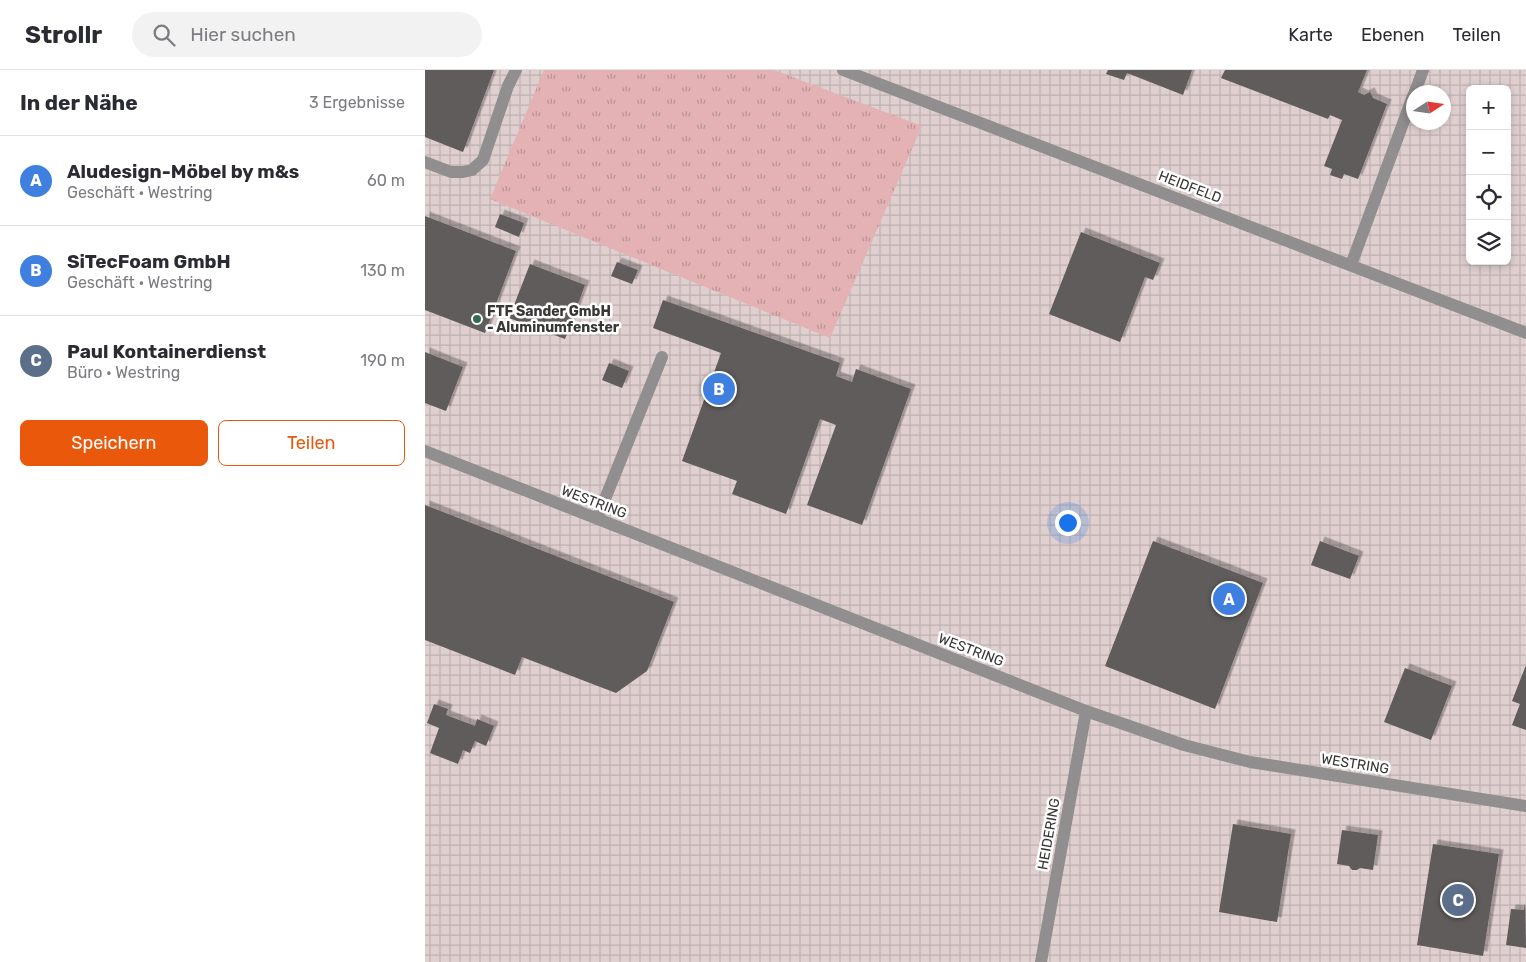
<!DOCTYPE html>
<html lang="de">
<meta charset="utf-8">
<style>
body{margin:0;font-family:Rubik,sans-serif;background:#f2f2f3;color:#2b2b33}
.controls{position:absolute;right:15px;top:15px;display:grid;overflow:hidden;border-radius:8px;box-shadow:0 2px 8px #0003}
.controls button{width:45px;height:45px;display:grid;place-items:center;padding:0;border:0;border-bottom:1px solid #e1e1e2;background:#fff;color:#2b2b33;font:25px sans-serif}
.compass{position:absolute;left:981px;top:15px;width:45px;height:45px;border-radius:50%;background:#fff;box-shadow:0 2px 8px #0003;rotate:78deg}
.you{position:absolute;left:642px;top:452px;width:18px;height:18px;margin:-12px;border:4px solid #fff;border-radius:50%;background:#1a73e8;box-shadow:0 0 0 8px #1a73e833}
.badge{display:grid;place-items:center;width:32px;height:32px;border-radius:50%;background:#ea580c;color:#fff;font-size:16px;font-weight:700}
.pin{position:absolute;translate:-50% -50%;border:2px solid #fff;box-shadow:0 1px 5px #0006}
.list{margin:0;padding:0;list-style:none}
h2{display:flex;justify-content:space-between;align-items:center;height:65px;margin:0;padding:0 20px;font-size:21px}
h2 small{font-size:16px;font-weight:400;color:#7c7c81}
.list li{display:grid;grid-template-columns:32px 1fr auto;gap:15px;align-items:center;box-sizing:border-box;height:90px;padding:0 20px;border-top:1px solid #e1e1e2}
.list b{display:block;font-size:19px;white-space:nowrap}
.list p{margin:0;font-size:16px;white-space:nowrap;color:#7c7c81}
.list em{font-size:16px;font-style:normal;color:#7c7c81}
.actions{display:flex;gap:10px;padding:15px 20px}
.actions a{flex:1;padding:11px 0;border:1px solid #ea580c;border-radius:8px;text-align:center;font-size:18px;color:#ea580c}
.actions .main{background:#ea580c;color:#fff}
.icon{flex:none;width:28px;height:28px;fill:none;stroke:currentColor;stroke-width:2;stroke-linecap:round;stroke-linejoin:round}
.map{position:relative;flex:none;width:1101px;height:892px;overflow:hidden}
header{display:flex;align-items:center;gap:30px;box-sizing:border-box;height:70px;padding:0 25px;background:#fff;border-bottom:1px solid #e1e1e2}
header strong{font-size:24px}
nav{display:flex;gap:28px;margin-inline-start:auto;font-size:18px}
.search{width:350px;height:45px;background:#f2f2f3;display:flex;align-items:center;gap:12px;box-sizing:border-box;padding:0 18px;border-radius:28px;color:#7c7c81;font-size:19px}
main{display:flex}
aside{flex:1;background:#fff}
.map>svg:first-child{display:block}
.industrial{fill:url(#industrial-grid);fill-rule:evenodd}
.grass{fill:url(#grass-tufts)}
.building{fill:#615b5b;filter:url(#shadow)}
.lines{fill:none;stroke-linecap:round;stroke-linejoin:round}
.minor{stroke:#918e8f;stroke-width:12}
.poi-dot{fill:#326b54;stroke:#fff;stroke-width:2}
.labels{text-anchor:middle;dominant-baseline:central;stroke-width:5;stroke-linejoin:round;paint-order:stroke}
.street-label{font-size:14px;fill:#393636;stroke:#fff}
.poi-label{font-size:14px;font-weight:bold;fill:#393636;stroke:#fff;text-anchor:start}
</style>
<header>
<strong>Strollr</strong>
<div class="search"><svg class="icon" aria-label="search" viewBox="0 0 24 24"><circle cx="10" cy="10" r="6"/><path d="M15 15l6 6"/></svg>Hier suchen</div>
<nav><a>Karte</a><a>Ebenen</a><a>Teilen</a></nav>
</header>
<main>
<aside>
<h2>In der Nähe<small>3 Ergebnisse</small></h2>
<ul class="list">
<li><span class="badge" style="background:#3f7fe0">A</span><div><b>Aludesign-Möbel by m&amp;s</b><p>Geschäft · Westring</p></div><em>60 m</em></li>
<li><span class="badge" style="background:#3f7fe0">B</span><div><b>SiTecFoam GmbH</b><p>Geschäft · Westring</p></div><em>130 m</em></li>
<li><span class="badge" style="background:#5c6f8a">C</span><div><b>Paul Kontainerdienst</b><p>Büro · Westring</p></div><em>190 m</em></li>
</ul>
<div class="actions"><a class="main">Speichern</a><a>Teilen</a></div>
</aside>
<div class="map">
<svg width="1101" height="892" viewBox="0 0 1101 892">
<defs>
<pattern id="industrial-grid" width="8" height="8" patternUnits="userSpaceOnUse" patternTransform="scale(1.25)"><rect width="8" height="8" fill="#dfcfcf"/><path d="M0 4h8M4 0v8" fill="none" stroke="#c0b2b2"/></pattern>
<pattern id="grass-tufts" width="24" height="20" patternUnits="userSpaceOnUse" patternTransform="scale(1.25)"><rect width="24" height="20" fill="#e4b2b5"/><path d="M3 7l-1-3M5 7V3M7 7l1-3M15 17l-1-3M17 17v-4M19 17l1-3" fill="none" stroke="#ba9294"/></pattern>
<filter id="shadow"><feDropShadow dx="4.5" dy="-4.5" stdDeviation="0" flood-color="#0004"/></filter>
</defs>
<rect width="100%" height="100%" fill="#e4dddd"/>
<path class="industrial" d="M 0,0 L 1101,0 L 1101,892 L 0,892 ZM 1045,19 L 1082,19 L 1082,191 L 1045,191 ZM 988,22 L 1018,22 L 1018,52 L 988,52 Z"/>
<path class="grass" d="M 119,0 L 349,0 L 497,56 L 405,268 L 65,129 Z"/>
<path class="building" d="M 0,0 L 69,0 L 38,82 L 0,67 Z
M 683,0 L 767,0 L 758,25 L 702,3 L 699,10 L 681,4 Z
M 800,0 L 942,0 L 933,22 L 939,25 L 945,22 L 948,28 L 962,34 L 933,109 L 919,104 L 917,109 L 905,105 L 907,99 L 899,96 L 917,50 L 905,45 L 903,49 L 796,8 Z
M 75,144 L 99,153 L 94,167 L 70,157 Z
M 0,146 L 91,181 L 60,263 L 0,240 Z
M 656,162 L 735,193 L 728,210 L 720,207 L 695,272 L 624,244 Z
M 192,192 L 213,200 L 207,214 L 186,206 Z
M 105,194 L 160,215 L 140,269 L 84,248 Z
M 238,230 L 415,293 L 411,306 L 427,312 L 431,299 L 486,319 L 437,455 L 382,435 L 411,355 L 395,349 L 361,444 L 307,424 L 312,411 L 257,391 L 296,283 L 228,258 Z
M 0,282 L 38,297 L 21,341 L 0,333 Z
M 184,293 L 204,301 L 197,318 L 177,310 Z
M 0,435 L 249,532 L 222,601 L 191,623 L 97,587 L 90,605 L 0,570 Z
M 728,471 L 838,513 L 790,639 L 680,596 Z
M 895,471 L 934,486 L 925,509 L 886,495 Z
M 1101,595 L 1101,660 L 1087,655 L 1095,634 L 1087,631 Z
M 980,598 L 1027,616 L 1006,670 L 959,652 Z
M 9,634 L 23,639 L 21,645 L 50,656 L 52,649 L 69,656 L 61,676 L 50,671 L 45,683 L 38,680 L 33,694 L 5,683 L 14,658 L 2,653 Z
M 808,754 L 866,764 L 852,852 L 794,842 Z
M 917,760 L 953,765 L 948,800 L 935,798 L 932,800 L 927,800 L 924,796 L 912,794 Z
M 1008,774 L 1074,784 L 1058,886 L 992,875 Z
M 1100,833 L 1101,878 L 1081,875 L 1086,839 L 1099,840 Z"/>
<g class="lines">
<path class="minor" d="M 418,0 L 1101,263
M 990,22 L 998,0
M 0,92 L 26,102 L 38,102 L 47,100 L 58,90 L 83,16 L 91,0
M 926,195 L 988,26
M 0,381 L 661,641 L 759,675 L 825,692 L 1101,736
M 172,449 L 237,287
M 616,892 L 661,641"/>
</g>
<circle class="poi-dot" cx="52" cy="249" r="5"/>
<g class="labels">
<g class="street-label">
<text transform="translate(765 117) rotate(21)">HEIDFELD</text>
<text transform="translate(169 432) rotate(21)">WESTRING</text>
<text transform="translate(546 580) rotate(21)">WESTRING</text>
<text transform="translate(930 694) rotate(9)">WESTRING</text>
<text transform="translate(624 764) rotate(-80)">HEIDERING</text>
</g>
<g class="poi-label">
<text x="62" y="241">FTF Sander GmbH<tspan x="62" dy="16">- Aluminumfenster</tspan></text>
</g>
</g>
</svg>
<div class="controls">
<button>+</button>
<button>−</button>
<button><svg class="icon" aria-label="locate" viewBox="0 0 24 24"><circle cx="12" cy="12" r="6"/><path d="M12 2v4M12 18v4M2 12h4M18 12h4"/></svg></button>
<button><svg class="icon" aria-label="layers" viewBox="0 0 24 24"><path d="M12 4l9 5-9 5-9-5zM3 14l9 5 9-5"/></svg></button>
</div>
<svg class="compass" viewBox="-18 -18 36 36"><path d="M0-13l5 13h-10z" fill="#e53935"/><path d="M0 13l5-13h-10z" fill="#7c7c81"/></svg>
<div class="you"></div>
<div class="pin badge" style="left:804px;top:529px;background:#3f7fe0">A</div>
<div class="pin badge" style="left:294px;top:319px;background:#3f7fe0">B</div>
<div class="pin badge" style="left:1033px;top:830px;background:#5c6f8a">C</div>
</div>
</main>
